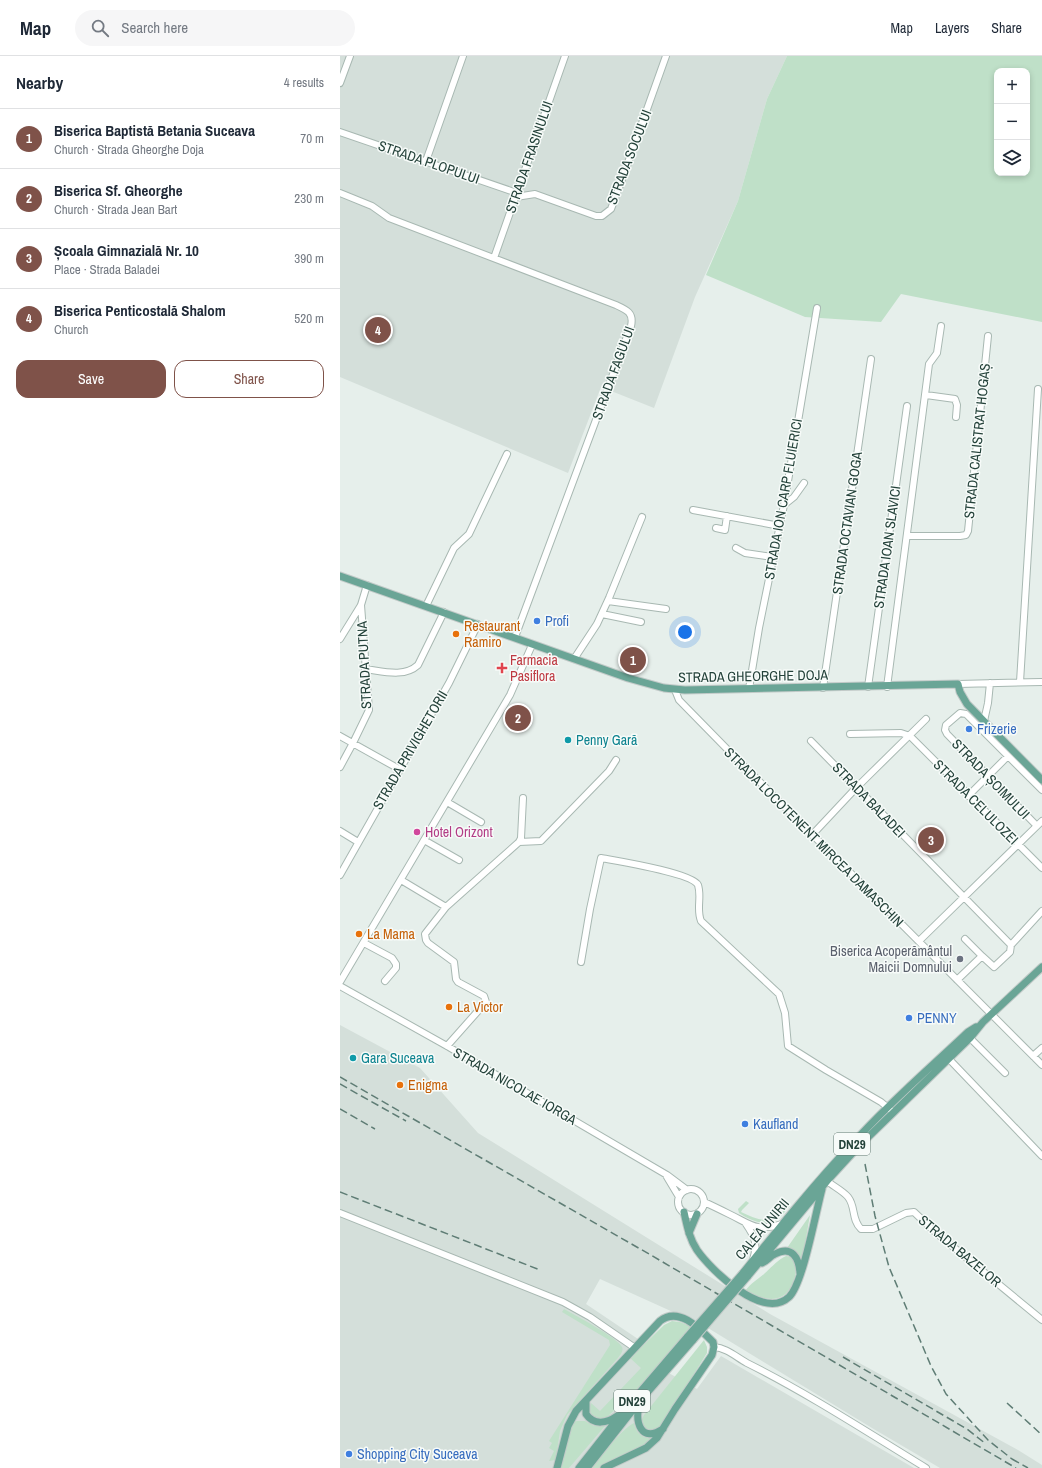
<!DOCTYPE html>
<meta charset="utf-8">
<style>
body{margin:0;font-family:"Archivo Narrow",sans-serif;background:#f6f6f7;color:#1f2937}
.controls{position:absolute;right:12px;top:12px;display:grid;overflow:hidden;border-radius:8px;box-shadow:0 2px 6px #0003}
.controls button{width:36px;height:36px;display:grid;place-items:center;padding:0;border:0;border-bottom:1px solid #e0e1e3;background:#fff;color:#1f2937;font:20px sans-serif}
.you{position:absolute;left:345px;top:576px;width:14px;height:14px;margin:-10px;border:3px solid #fff;border-radius:50%;background:#1a73e8;box-shadow:0 0 0 6px #1a73e833}
.badge{display:grid;place-items:center;width:26px;height:26px;border-radius:50%;background:#7f5249;color:#fff;font-size:13px;font-weight:700}
.pin{position:absolute;translate:-50% -50%;border:2px solid #fff;box-shadow:0 1px 4px #0006}
.list{margin:0;padding:0;list-style:none}
h2{display:flex;justify-content:space-between;align-items:center;height:52px;margin:0;padding:0 16px;font-size:17px}
h2 small{font-size:13px;font-weight:400;color:#747a83}
.list li{display:grid;grid-template-columns:26px 1fr auto;gap:12px;align-items:center;box-sizing:border-box;height:60px;padding:0 16px;border-top:1px solid #e0e1e3}
.list b{display:block;font-size:15px;white-space:nowrap}
.list p{margin:0;font-size:13px;white-space:nowrap;color:#747a83}
.list em{font-size:13px;font-style:normal;color:#747a83}
.actions{display:flex;gap:8px;padding:12px 16px}
.actions a{flex:1;padding:9px 0;border:1px solid #7f5249;border-radius:12px;text-align:center;font-size:14px;color:#7f5249}
.actions .main{background:#7f5249;color:#fff}
.icon{flex:none;width:22px;height:22px;fill:none;stroke:currentColor;stroke-width:2;stroke-linecap:round;stroke-linejoin:round}
.map{position:relative;flex:none;width:702px;height:1412px;overflow:hidden}
header{display:flex;align-items:center;gap:24px;box-sizing:border-box;height:56px;padding:0 20px;background:#fff;border-bottom:1px solid #e0e1e3}
header strong{font-size:19px}
nav{display:flex;gap:22px;margin-inline-start:auto;font-size:14px}
.search{width:280px;height:36px;background:#f6f6f7;display:flex;align-items:center;gap:10px;box-sizing:border-box;padding:0 14px;border-radius:22px;color:#747a83;font-size:15px}
main{display:flex}
aside{flex:1;background:#fff}
.map>svg:first-child{display:block}
.built{fill:#d4dfda}
.green{fill:#bfe0c8;fill-rule:evenodd}
.lines{fill:none;stroke-linecap:round;stroke-linejoin:round}
.minor-casing{stroke:#a8b8b2;stroke-width:8}
.major-casing{stroke:#c2cac8;stroke-width:9}
.minor{stroke:#fff;stroke-width:6}
.major{stroke:#6aa596;stroke-width:7}
.rail{stroke:#5f7d75;stroke-width:1.5;stroke-dasharray:8 4;stroke-linecap:butt}
.major-bridge-casing{stroke:#c2cac8;stroke-width:9;stroke-linecap:butt}
.major-bridge{stroke:#6aa596;stroke-width:7}
.shop-dot{fill:#3f7fe0;stroke:#f7fbf9;stroke-width:1.5}
.food-dot{fill:#e8710a;stroke:#f7fbf9;stroke-width:1.5}
.health-dot{fill:#e0444e;stroke:#f7fbf9;stroke-width:1.5}
.culture-dot{fill:#0f9aa8;stroke:#f7fbf9;stroke-width:1.5}
.hotel-dot{fill:#d1479c;stroke:#f7fbf9;stroke-width:1.5}
.worship-dot{fill:#6b7280;stroke:#f7fbf9;stroke-width:1.5}
.labels{text-anchor:middle;dominant-baseline:central;stroke-width:3;stroke-linejoin:round;paint-order:stroke}
.shield{fill:#f7fbf9;stroke:#637a73;stroke-width:1}
.shield-label{font-size:13px;font-weight:bold;fill:#24423a}
.street-label{font-size:14px;fill:#24423a;stroke:#f7fbf9}
.shop-label{font-size:14px;fill:#366cbe;stroke:#f7fbf9;text-anchor:start}
.food-label{font-size:14px;fill:#c56008;stroke:#f7fbf9;text-anchor:start}
.health-label{font-size:14px;fill:#be3a42;stroke:#f7fbf9;text-anchor:start}
.culture-label{font-size:14px;fill:#0d838f;stroke:#f7fbf9;text-anchor:start}
.hotel-label{font-size:14px;fill:#b23c85;stroke:#f7fbf9;text-anchor:start}
.worship-label{font-size:14px;fill:#5b616d;stroke:#f7fbf9;text-anchor:end}
</style>
<header>
<strong>Map</strong>
<div class="search"><svg class="icon" aria-label="search" viewBox="0 0 24 24"><circle cx="10" cy="10" r="6"/><path d="M15 15l6 6"/></svg>Search here</div>
<nav><a>Map</a><a>Layers</a><a>Share</a></nav>
</header>
<main>
<aside>
<h2>Nearby<small>4 results</small></h2>
<ul class="list">
<li><span class="badge">1</span><div><b>Biserica Baptistă Betania Suceava</b><p>Church · Strada Gheorghe Doja</p></div><em>70 m</em></li>
<li><span class="badge">2</span><div><b>Biserica Sf. Gheorghe</b><p>Church · Strada Jean Bart</p></div><em>230 m</em></li>
<li><span class="badge">3</span><div><b>Școala Gimnazială Nr. 10</b><p>Place · Strada Baladei</p></div><em>390 m</em></li>
<li><span class="badge">4</span><div><b>Biserica Penticostală Shalom</b><p>Church</p></div><em>520 m</em></li>
</ul>
<div class="actions"><a class="main">Save</a><a>Share</a></div>
</aside>
<div class="map">
<svg width="702" height="1412" viewBox="0 0 702 1412">
<rect width="100%" height="100%" fill="#e6efeb"/>
<path class="built" d="M 0,0 L 447,0 L 427,43 L 398,145 L 355,241 L 314,352 L 261,331 L 228,417 L 0,321 Z
M 0,969 L 80,1012 L 138,1077 L 430,1258 L 678,1394 L 702,1409 L 702,1412 L 600,1412 L 532,1372 L 350,1261 L 333,1256 L 260,1223 L 246,1248 L 298,1283 L 304,1303 L 357,1333 L 381,1300 L 574,1412 L 0,1412 Z"/>
<path class="green" d="M 447,0 L 702,0 L 702,266 L 561,238 L 541,266 L 465,261 L 366,219 L 398,145 L 427,43 ZM 657,15 L 687,15 L 687,117 L 657,117 Z
M 406,1145 L 409,1147 L 402,1154 L 401,1156 C 420,1165 437,1171 447,1148 L 450,1150 C 446,1154 442,1160 437,1164 C 426,1172 408,1163 399,1157 L 398,1153 Z
M 470,1159 L 462,1206 C 459,1199 455,1195 447,1192 Z
M 446,1200 L 453,1201 C 457,1214 457,1217 452,1229 C 442,1250 422,1243 405,1235 C 412,1226 416,1225 424,1218 C 431,1212 437,1204 446,1200 Z
M 224,1253 C 235,1259 278,1282 282,1291 C 284,1295 280,1299 278,1302 L 227,1359 L 220,1375 L 216,1402 L 215,1404 L 209,1405 L 214,1395 L 209,1392 L 212,1387 L 209,1385 L 270,1289 L 269,1284 L 222,1256 Z
M 332,1265 L 340,1266 L 352,1271 L 300,1330 L 267,1361 C 258,1366 250,1361 249,1352 L 251,1347 L 260,1355 L 301,1312 L 290,1302 L 324,1269 Z
M 364,1284 L 367,1291 L 367,1297 L 321,1371 C 315,1376 308,1374 302,1370 L 302,1363 L 304,1359 Z
M 237,1365 L 245,1365 L 254,1370 L 265,1370 L 229,1412 L 220,1412 L 230,1371 L 234,1366 Z
M 294,1367 C 296,1377 302,1383 313,1382 L 305,1389 L 271,1405 L 259,1412 L 252,1412 C 263,1399 280,1374 294,1367 Z"/>
<g class="lines">
<g class="minor-casing">
<path id="minor" d="M 0,27 L 10,0
M 0,76 L 177,137
M 86,105 L 123,0
M 0,137 L 32,150 L 49,162 L 276,249 C 287,254 294,257 291,270 L 175,581
M 176,141 L 195,138 L 256,160 L 262,160 L 271,153 L 280,129 L 326,0
M 154,202 L 225,0
M 586,339 L 615,343 L 617,349 L 616,361
M 444,449 L 454,441 L 464,427
M 353,454 L 440,470
M 376,472 L 385,474 L 387,460
M 567,480 L 620,480 L 626,479 L 628,475 L 648,280
M 396,492 L 405,497 L 433,501
M 268,545 L 326,553
M 86,550 L 114,492 L 129,478 L 167,398
M 262,558 L 301,566
M 0,583 L 21,549 L 27,529
M 234,603 L 257,568 L 269,542 L 302,461
M 25,613 C 42,615 64,622 78,609 L 104,556
M 680,626 L 698,333
M 618,628 L 702,626
M 528,631 L 567,350
M 547,631 L 589,308 L 597,297 L 601,270
M 483,632 L 531,303
M 409,633 L 419,572 L 444,449 L 477,252
M 335,634 L 339,644 L 387,693 L 702,1009
M 644,665 L 648,647 L 650,627
M 510,678 L 561,677 L 570,680 L 702,812
M 0,680 L 59,713
M 471,685 L 671,889
M 0,711 L 13,687 L 29,654 L 21,549
M 628,740 L 668,700
M 107,746 L 141,766
M 697,770 L 607,678 L 605,674 L 606,669 L 620,657 L 626,658 L 702,734
M 0,775 L 18,786
M 472,779 L 516,732 L 586,663
M 84,784 L 119,804
M 179,786 L 201,785 L 269,715 L 276,704
M 0,819 L 109,627 L 138,568
M 61,824 L 106,851
M 625,883 L 642,900 L 654,911 L 670,896 L 671,889 L 702,855
M 579,885 L 702,765
M 24,887 L 52,902 L 56,908 L 56,912 L 45,925
M 241,906 L 250,853 L 261,802 C 277,805 352,817 358,829 C 362,841 356,853 361,865 L 439,938 L 445,957 L 448,990 L 486,1014 L 541,1046 L 553,1056
M 617,924 L 642,900
M 0,926 L 170,639 L 192,589
M 0,930 L 107,990 L 327,1119 L 347,1134
M 630,982 L 665,1017
M 107,990 L 146,946 L 144,940 L 118,926 L 116,923 L 114,906 L 88,887 L 86,884 L 85,878 L 106,851 L 179,786 L 181,782 L 183,742
M 693,1000 L 702,992
M 609,1003 L 702,1100
M 327,1121 L 339,1141
M 487,1125 C 493,1130 503,1135 508,1141 C 516,1151 511,1163 521,1173 L 533,1173 L 566,1157 L 574,1156 L 594,1175 L 702,1264
M338 1146a13 13 0 1 1 26 0a13 13 0 1 1-26 0Z
M 364,1146 C 373,1150 381,1154 389,1158 C 412,1169 415,1176 442,1168
M 0,1157 L 223,1246 L 250,1261 L 295,1292
M 406,1168 C 415,1181 418,1188 413,1204
M 374,1291 C 387,1292 396,1301 407,1307 C 469,1338 527,1376 586,1412"/>
</g>
<g class="major-casing">
<path id="major" d="M 0,520 L 288,622 L 324,632 L 345,634 L 618,628 L 620,636 L 627,648 L 702,724
M 344,1156 C 347,1169 349,1182 357,1194 C 371,1214 423,1265 449,1241 C 463,1228 476,1155 482,1133
M 349,1177 L 357,1158
M 422,1207 C 427,1205 430,1200 435,1198 C 452,1189 459,1202 460,1217
M 403,1217 C 439,1172 475,1127 515,1085 C 550,1046 590,1012 628,976 L 636,971
M 407,1221 L 487,1125 L 520,1089 L 630,982 L 643,966 L 702,911
M 246,1345 L 246,1358 C 254,1370 267,1367 277,1360
M 299,1349 C 295,1367 301,1387 323,1373
M 217,1412 L 228,1370 L 236,1355 L 320,1265 C 339,1250 360,1273 373,1286 L 374,1291 L 372,1299 L 335,1353 L 317,1382 L 306,1392 L 264,1412
M 239,1412 L 283,1356 L 348,1280
M 247,1412 L 299,1346 L 353,1284"/>
</g>
<use href="#minor" class="minor"/>
<use href="#major" class="major"/>
<path class="rail" d="M 0,1021 L 309,1198 L 676,1412
M 0,1028 L 66,1065
M 0,1053 L 35,1073
M 525,1108 L 535,1160 L 549,1211 L 591,1310 L 606,1338 L 648,1384 L 672,1403
M 0,1136 L 200,1214
M 503,1301 L 627,1373 L 646,1388
M 667,1347 L 702,1379
M 672,1403 L 688,1412"/>
<g class="major-bridge-casing">
<path id="major-bridge" d="M 348,1280 L 403,1217
M 353,1284 L 407,1221"/>
</g>
<use href="#major-bridge" class="major-bridge"/>
</g>
<g class="shop-dot">
<circle cx="197" cy="565" r="4"/>
<circle cx="629" cy="673" r="4"/>
<circle cx="569" cy="962" r="4"/>
<circle cx="405" cy="1068" r="4"/>
<circle cx="9" cy="1398" r="4"/>
</g>
<g class="food-dot">
<circle cx="116" cy="578" r="4"/>
<circle cx="19" cy="878" r="4"/>
<circle cx="109" cy="951" r="4"/>
<circle cx="60" cy="1029" r="4"/>
</g>
<path class="health-dot" d="M160 606h4v4h4v4h-4v4h-4v-4h-4v-4h4z"/>
<g class="culture-dot">
<circle cx="228" cy="684" r="4"/>
<circle cx="13" cy="1002" r="4"/>
</g>
<circle class="hotel-dot" cx="77" cy="776" r="4"/>
<circle class="worship-dot" cx="620" cy="903" r="4"/>
<g class="labels">
<g class="shield">
<rect x="494" y="1077" width="36" height="22" rx="3"/>
<rect x="274" y="1334" width="36" height="22" rx="3"/>
</g>
<g class="shield-label">
<text x="512" y="1088">DN29</text>
<text x="292" y="1345">DN29</text>
</g>
<g class="street-label">
<text transform="translate(189 101) rotate(-71)">STRADA FRASINULUI</text>
<text transform="translate(289 101) rotate(-69)">STRADA SOCULUI</text>
<text transform="translate(89 106) rotate(19)">STRADA PLOPULUI</text>
<text transform="translate(273 317) rotate(-70)">STRADA FAGULUI</text>
<text transform="translate(637 385) rotate(-84)">STRADA CALISTRAT HOGAȘ</text>
<text transform="translate(443 443) rotate(-80)">STRADA ION CARP FLUIERICI</text>
<text transform="translate(507 467) rotate(-82)">STRADA OCTAVIAN GOGA</text>
<text transform="translate(547 491) rotate(-82)">STRADA IOAN SLAVICI</text>
<text transform="translate(24 609) rotate(-93)">STRADA PUTNA</text>
<text transform="translate(413 620) rotate(-1)">STRADA GHEORGHE DOJA</text>
<text transform="translate(70 694) rotate(-60)">STRADA PRIVIGHETORII</text>
<text transform="translate(651 723) rotate(46)">STRADA ȘOIMULUI</text>
<text transform="translate(529 744) rotate(46)">STRADA BALADEI</text>
<text transform="translate(636 746) rotate(45)">STRADA CELULOZEI</text>
<text transform="translate(474 781) rotate(45)">STRADA LOCOTENENT MIRCEA DAMASCHIN</text>
<text transform="translate(175 1030) rotate(30)">STRADA NICOLAE IORGA</text>
<text transform="translate(422 1173) rotate(-50)">CALEA UNIRII</text>
<text transform="translate(620 1195) rotate(40)">STRADA BAZELOR</text>
</g>
<g class="shop-label">
<text x="205" y="565">Profi</text>
<text x="637" y="673">Frizerie</text>
<text x="577" y="962">PENNY</text>
<text x="413" y="1068">Kaufland</text>
<text x="17" y="1398">Shopping City Suceava</text>
</g>
<g class="food-label">
<text x="124" y="570">Restaurant<tspan x="124" dy="16">Ramiro</tspan></text>
<text x="27" y="878">La Mama</text>
<text x="117" y="951">La Victor</text>
<text x="68" y="1029">Enigma</text>
</g>
<g class="health-label">
<text x="170" y="604">Farmacia<tspan x="170" dy="16">Pasiflora</tspan></text>
</g>
<g class="culture-label">
<text x="236" y="684">Penny Gară</text>
<text x="21" y="1002">Gara Suceava</text>
</g>
<g class="hotel-label">
<text x="85" y="776">Hotel Orizont</text>
</g>
<g class="worship-label">
<text x="612" y="895">Biserica Acoperământul<tspan x="612" dy="16">Maicii Domnului</tspan></text>
</g>
</g>
</svg>
<div class="controls">
<button>+</button>
<button>−</button>
<button><svg class="icon" aria-label="layers" viewBox="0 0 24 24"><path d="M12 4l9 5-9 5-9-5zM3 14l9 5 9-5"/></svg></button>
</div>
<div class="you"></div>
<div class="pin badge" style="left:293px;top:604px">1</div>
<div class="pin badge" style="left:178px;top:662px">2</div>
<div class="pin badge" style="left:591px;top:784px">3</div>
<div class="pin badge" style="left:38px;top:274px">4</div>
</div>
</main>
